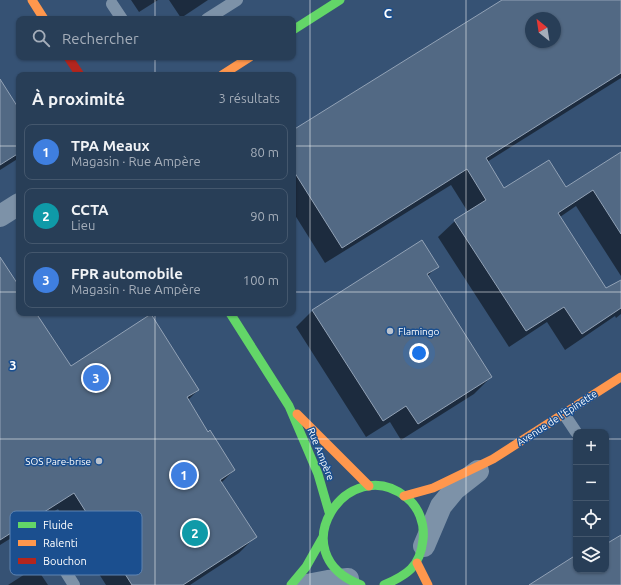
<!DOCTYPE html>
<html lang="fr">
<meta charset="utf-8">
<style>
body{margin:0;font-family:Ubuntu,sans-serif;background:#30455d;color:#f1f3f6}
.controls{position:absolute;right:12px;bottom:12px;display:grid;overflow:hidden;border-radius:8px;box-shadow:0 1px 3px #0004}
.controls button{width:36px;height:36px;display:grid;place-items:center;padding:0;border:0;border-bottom:1px solid #44576d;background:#283e57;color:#f1f3f6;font:20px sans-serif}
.compass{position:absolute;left:525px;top:12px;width:36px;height:36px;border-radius:50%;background:#283e57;box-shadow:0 1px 3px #0004;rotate:330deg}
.you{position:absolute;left:419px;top:353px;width:14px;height:14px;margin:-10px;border:3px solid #fff;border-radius:50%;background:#1a73e8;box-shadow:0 0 0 6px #1a73e833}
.badge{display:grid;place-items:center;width:26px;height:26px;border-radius:50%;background:#8abfa5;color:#fff;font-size:13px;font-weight:700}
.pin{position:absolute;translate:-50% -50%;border:2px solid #fff;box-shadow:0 1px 4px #0006}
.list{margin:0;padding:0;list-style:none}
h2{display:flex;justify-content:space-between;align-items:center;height:52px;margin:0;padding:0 16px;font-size:17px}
h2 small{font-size:13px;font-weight:400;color:#a5aeba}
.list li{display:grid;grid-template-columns:26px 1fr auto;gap:12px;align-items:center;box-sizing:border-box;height:56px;margin:0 8px 8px;padding:0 8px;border:1px solid #44576d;border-radius:8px}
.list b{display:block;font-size:15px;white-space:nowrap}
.list p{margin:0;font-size:13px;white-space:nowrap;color:#a5aeba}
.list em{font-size:13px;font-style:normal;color:#a5aeba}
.icon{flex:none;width:22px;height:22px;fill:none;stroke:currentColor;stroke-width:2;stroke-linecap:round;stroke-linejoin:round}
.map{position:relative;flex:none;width:621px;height:585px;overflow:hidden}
.search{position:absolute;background:#283e57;box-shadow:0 1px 3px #0004;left:16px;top:16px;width:280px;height:44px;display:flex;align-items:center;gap:10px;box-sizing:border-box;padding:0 14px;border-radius:8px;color:#a5aeba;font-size:15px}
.panel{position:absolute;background:#283e57;box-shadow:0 1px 3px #0004;left:16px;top:72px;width:280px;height:244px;border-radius:8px}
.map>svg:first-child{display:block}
.shadow{fill:#0007;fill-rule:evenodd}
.building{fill:#526984;stroke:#92a2b6;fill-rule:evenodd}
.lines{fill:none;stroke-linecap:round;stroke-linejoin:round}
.lane{stroke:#7d92a8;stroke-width:12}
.street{stroke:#7d92a8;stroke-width:22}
.fast{stroke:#63d668;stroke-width:9}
.slow{stroke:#ff974d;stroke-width:9}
.jam{stroke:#b3261e;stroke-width:9}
.grid{fill:none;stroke:#fff;stroke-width:1;stroke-opacity:0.55}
.poi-dot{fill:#b9c2ce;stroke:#1b4f8f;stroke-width:1.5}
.labels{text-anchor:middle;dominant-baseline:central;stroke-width:3;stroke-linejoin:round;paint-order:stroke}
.poi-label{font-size:10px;fill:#fff;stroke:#1b4f8f;text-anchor:start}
.street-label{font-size:10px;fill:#fff;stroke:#1b4f8f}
.key{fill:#1b4f8f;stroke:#5f84b1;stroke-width:1}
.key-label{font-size:11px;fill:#fff}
.grid-label{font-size:13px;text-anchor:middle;font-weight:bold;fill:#fff;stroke:#1b4f8f;stroke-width:3;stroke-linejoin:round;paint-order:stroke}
</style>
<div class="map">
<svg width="621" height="585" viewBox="0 0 621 585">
<rect width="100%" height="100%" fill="#365274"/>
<path class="shadow" d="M 131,0 L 158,0 L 139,12 Z
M 169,0 L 208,0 L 181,18 Z
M 504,0 L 621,0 L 621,78 L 487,162 L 504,189 L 566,188 L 621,153 L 621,276 L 576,206 L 560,217 L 606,290 L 621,280 L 621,314 L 616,318 L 615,316 L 565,350 L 547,322 L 509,347 L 438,237 L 455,221 L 468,212 L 451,185 L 325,263 L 293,212 L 293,132 ZM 531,18 L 555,18 L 555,42 L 531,42 Z
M 0,81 L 19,111 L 19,158 L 0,170 Z
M 437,266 L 427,277 L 491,377 L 474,394 L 401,440 L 390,422 L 366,437 L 296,327 L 313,310 Z
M 0,272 L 19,288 L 19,313 L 35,313 L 71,367 L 198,390 L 187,401 L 208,433 L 234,470 L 221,483 L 255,537 L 239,553 L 190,585 L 106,585 L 58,509 L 0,545 Z
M 36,567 L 48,585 L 8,585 Z"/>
<path class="building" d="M 502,0 L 621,0 L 621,73 L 486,158 L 504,188 L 549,160 L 566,187 L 621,152 L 621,234 L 593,190 L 558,213 L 606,288 L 621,280 L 621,308 L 582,334 L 564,307 L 526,331 L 454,220 L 486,200 L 467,169 L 342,248 L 293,170 L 293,130 ZM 531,18 L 555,18 L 555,42 L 531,42 Z
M 0,79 L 19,109 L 19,153 L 0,165 Z
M 422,240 L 439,267 L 427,274 L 492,377 L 418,424 L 406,406 L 383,421 L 312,310 Z
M 0,257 L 19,286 L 19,313 L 36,313 L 71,366 L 151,314 L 199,390 L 187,397 L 208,432 L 210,430 L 235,470 L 220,480 L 257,537 L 183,585 L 132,585 L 74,493 L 0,540 Z
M 621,535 L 621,585 L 529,585 L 576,555 L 576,570 L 606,570 L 606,544 Z"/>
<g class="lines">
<path class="lane" d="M 112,4 L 122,19
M 207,19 L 237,0
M 564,414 L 576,432
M 59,561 L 74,585"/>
<path class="street" d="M 0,216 L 19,204
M 424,546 L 441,506 L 455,489 L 478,471
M 307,585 L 328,581 L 348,579"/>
<path class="fast" d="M 293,30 L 340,0
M 230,313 L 289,406 L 318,474 L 329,512
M 291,585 L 306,567 L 323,537
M 361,585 C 279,554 348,451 406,497 C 419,507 425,524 423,540 C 420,567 407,575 384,585"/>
<path class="slow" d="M 32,0 L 44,19
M 222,75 L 250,57
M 297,414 L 369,486
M 404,496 L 433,488 L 493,459 L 621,377
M 417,563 L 428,585"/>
<path class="jam" d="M 68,57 L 80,75"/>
</g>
<path class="grid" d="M 155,0 L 155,19M 310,0 L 310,585M 466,0 L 466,585M 155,57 L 155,75M 0,146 L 19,146M 293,146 L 621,146M 0,292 L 19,292M 293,292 L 621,292M 155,313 L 155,585M 0,439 L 576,439M 606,439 L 621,439"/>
<g class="poi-dot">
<circle cx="390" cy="331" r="4"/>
<circle cx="99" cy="461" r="4"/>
</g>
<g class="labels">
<g class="poi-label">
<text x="398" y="331">Flamingo</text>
<text x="91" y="461" text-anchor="end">SOS Pare-brise</text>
</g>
<g class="street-label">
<text transform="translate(557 418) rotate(-33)">Avenue de l'Epinette</text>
<text transform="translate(321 454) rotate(68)">Rue Ampère</text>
</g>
</g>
<rect x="10" y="511" width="132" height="64" rx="6" class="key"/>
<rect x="18" y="522" width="18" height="6" fill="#63d668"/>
<rect x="18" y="540" width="18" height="6" fill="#ff974d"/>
<rect x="18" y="558" width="18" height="6" fill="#b3261e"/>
<g class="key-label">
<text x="43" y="529">Fluide</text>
<text x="43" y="547">Ralenti</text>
<text x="43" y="565">Bouchon</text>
</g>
<g class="grid-label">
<text x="388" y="18">C</text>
<text x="13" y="370">3</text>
</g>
</svg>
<div class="controls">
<button>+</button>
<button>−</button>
<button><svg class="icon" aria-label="locate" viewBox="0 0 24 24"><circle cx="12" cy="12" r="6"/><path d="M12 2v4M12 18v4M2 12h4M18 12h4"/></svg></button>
<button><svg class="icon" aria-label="layers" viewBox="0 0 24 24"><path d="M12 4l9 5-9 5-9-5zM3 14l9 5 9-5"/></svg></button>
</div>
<svg class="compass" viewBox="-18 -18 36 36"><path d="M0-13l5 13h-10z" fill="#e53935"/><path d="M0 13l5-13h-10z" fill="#a5aeba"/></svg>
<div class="you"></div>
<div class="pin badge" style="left:184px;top:475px;background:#3f7fe0">1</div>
<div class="pin badge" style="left:195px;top:533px;background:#0f9aa8">2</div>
<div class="pin badge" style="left:96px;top:378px;background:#3f7fe0">3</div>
<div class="search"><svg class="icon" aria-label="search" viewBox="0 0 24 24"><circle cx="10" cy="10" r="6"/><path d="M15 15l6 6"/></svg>Rechercher</div>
<section class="panel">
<h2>À proximité<small>3 résultats</small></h2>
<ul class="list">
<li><span class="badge" style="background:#3f7fe0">1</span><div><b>TPA Meaux</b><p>Magasin · Rue Ampère</p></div><em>80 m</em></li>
<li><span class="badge" style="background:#0f9aa8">2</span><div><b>CCTA</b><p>Lieu</p></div><em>90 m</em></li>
<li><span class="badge" style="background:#3f7fe0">3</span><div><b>FPR automobile</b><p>Magasin · Rue Ampère</p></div><em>100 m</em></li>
</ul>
</section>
</div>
